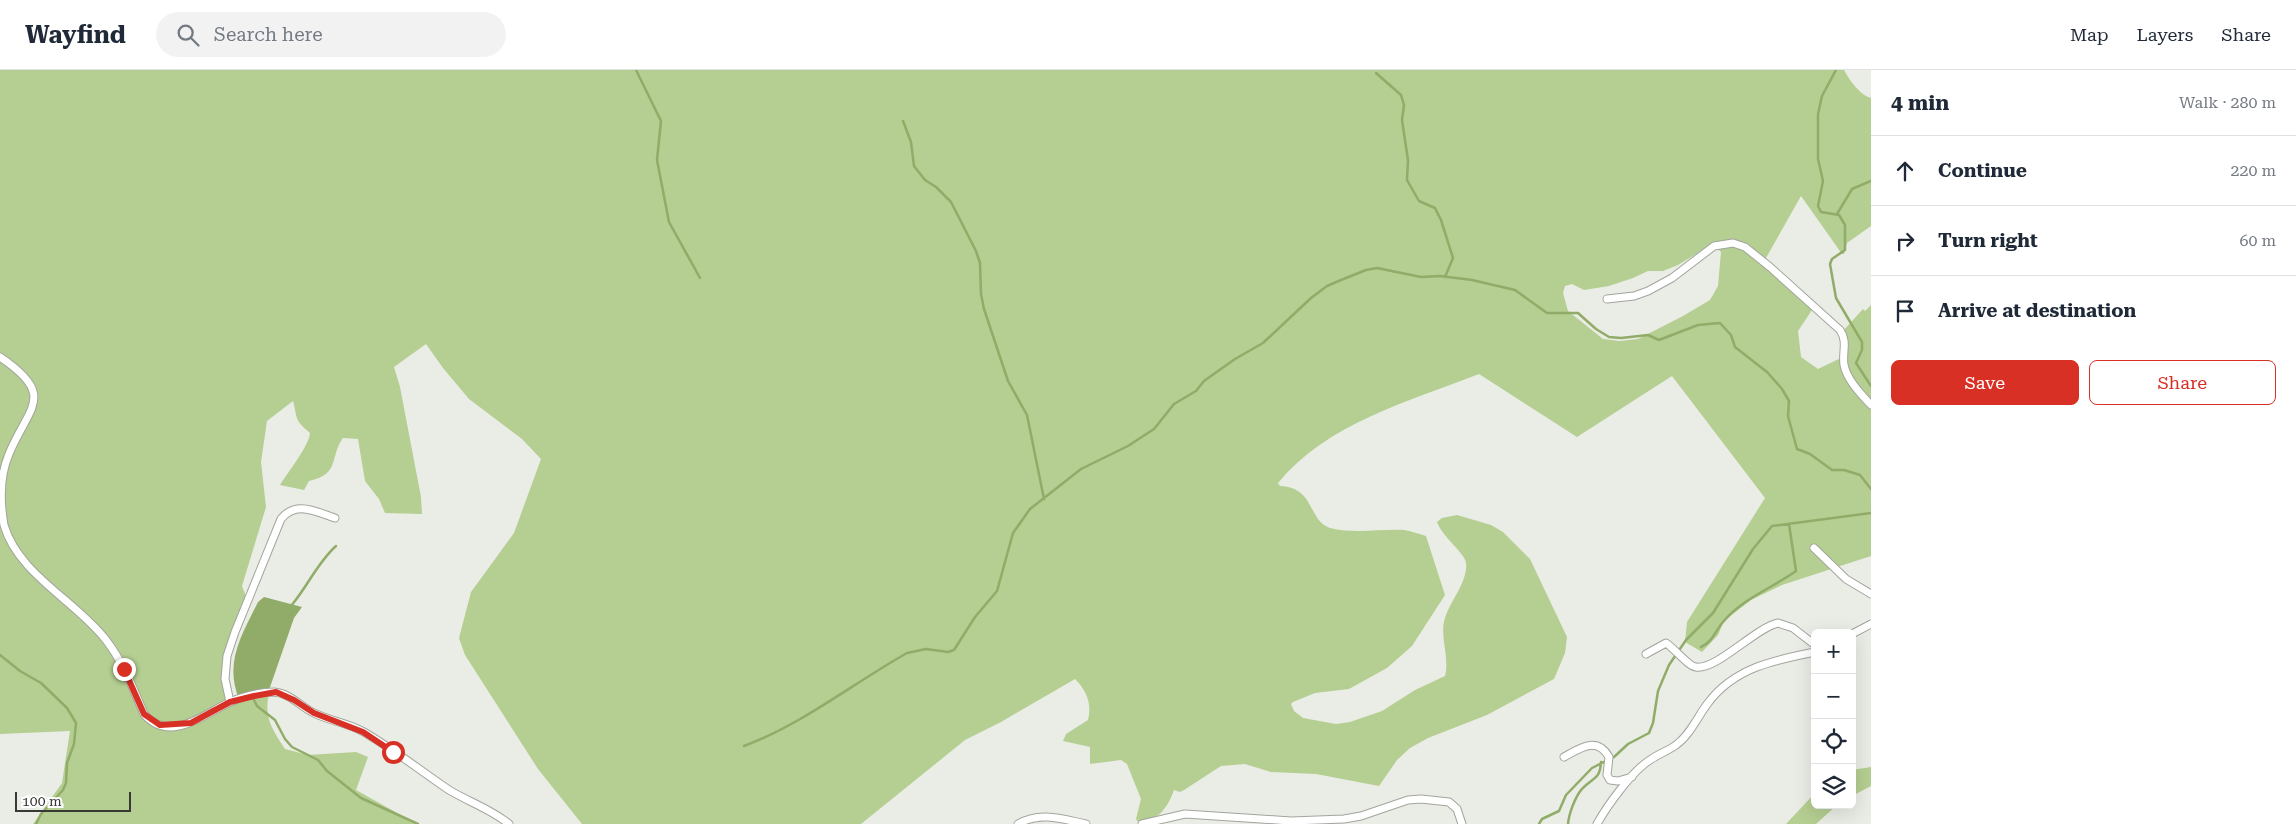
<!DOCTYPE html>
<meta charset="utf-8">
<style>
body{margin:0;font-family:"Roboto Serif",serif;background:#f2f2f3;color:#1f2937}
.controls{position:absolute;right:15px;bottom:15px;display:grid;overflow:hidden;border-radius:8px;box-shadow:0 5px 20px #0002}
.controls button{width:45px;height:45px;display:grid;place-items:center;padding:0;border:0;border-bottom:1px solid #e0e1e3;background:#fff;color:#1f2937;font:25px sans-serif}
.scale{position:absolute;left:15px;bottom:12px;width:116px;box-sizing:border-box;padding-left:5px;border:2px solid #383936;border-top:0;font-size:14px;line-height:18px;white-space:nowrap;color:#383936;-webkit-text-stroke:4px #fff;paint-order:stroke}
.stop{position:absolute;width:15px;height:15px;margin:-11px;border:4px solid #d93025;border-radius:50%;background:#fff}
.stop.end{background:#d93025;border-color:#fff;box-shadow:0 1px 5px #0008}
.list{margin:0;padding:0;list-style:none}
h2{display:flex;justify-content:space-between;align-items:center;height:65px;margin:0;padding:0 20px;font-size:21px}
h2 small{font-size:16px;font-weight:400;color:#747a83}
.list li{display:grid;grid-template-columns:32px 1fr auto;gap:15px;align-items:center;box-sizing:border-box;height:70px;padding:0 20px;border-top:1px solid #e0e1e3}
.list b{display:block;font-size:19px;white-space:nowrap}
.list em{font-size:16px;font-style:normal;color:#747a83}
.actions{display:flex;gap:10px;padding:15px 20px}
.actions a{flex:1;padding:11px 0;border:1px solid #d93025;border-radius:8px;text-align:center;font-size:18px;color:#d93025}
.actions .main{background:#d93025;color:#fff}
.icon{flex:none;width:28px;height:28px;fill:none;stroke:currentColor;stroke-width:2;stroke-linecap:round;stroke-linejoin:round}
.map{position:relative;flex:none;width:1871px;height:754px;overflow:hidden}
header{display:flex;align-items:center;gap:30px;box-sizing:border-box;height:70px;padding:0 25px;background:#fff;border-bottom:1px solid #e0e1e3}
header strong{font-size:24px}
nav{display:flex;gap:28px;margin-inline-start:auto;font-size:18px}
.search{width:350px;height:45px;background:#f2f2f3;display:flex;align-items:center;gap:12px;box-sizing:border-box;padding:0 18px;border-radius:28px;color:#747a83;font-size:19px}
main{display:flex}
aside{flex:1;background:#fff}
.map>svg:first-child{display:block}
.green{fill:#b5ce91;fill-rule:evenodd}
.water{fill:#91ac68}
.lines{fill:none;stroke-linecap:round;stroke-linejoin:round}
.stream{stroke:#91ac68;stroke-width:2.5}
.street-casing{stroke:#a2a59d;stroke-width:9}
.street{stroke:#fff;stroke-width:7}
.route{stroke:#d93025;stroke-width:6}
</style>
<header>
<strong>Wayfind</strong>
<div class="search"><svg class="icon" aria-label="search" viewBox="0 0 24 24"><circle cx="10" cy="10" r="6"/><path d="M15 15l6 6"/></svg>Search here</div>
<nav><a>Map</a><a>Layers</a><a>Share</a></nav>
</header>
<main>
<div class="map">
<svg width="1871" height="754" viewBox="0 0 1871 754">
<rect width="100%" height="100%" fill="#eaede5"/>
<path class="green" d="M 0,0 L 1844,0 C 1850,11 1860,25 1871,28 L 1871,156 L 1847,173 L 1844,184 L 1842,184 L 1801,126 L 1762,195 L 1812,240 L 1798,261 L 1801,287 L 1818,299 L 1843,287 L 1843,261 L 1863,239 L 1865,241 L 1871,235 L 1871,486 L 1782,515 L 1751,530 L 1724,551 L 1718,565 L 1702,582 L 1685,572 L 1687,552 L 1765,428 L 1672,306 L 1577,367 L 1479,304 C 1410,331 1327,353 1278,413 L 1280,416 C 1315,417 1308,451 1330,458 C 1353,464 1380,459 1404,460 C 1411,461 1419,464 1426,466 L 1445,525 L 1412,576 L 1387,598 L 1349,619 L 1315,623 L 1293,632 L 1291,634 L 1294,641 L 1303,648 L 1336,654 L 1350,652 L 1382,641 L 1415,620 L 1445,606 C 1450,587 1439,566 1445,548 C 1450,531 1468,512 1466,493 C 1465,483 1443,468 1437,452 L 1442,448 L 1457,445 L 1491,455 L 1503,462 L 1530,489 L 1567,567 L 1565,583 L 1554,609 L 1487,645 L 1428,668 L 1410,678 L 1397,690 L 1379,716 L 1316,704 L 1271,702 L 1245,694 L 1221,696 L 1184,720 L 1180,722 L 1174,720 C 1168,737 1158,752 1138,752 L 1136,749 L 1141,729 L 1127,694 L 1121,690 L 1090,694 L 1090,677 L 1063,671 L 1066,664 L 1088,650 C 1092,634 1087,621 1075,609 L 1001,652 L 965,670 L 861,754 L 582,754 L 538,699 L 465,585 L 459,568 L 471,522 L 514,463 L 541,389 L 522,369 L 469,329 L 443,298 L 426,274 L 394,297 L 400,317 L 421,427 L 422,444 L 385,443 L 379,429 L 365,411 L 358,369 L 343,368 C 329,387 341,404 309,411 L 304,420 L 280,415 C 288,402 309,376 310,363 C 294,349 298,350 293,331 L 267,351 L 261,392 L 266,437 L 242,516 L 248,532 C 239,555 214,610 228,632 L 269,622 C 264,648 271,657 285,679 L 308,685 L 356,682 L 368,687 L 356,720 L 417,754 L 33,754 L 62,713 L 70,661 L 0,664 ZM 1706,178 L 1717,178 L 1721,182 L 1718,216 L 1710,230 L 1683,246 L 1638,269 L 1620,271 L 1603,269 L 1568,241 L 1563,223 L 1565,216 L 1572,214 L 1584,220 L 1609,216 L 1633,208 L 1648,201 L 1663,201 L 1678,195 Z
M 1871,697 L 1871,716 L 1852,726 L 1852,700 Z
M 1815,723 L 1815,735 L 1837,735 L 1816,754 L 1786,754 Z"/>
<path class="water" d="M 264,527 L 302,537 L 294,548 L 269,620 L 239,629 C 224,592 242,565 258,532 Z"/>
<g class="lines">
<path class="stream" d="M 636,0 L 661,51 L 657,90 L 669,152 L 700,208
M 1836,0 L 1822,26 L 1818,44 L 1818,89 L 1823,111 L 1818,136 L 1821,142 L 1839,145 L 1845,155 L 1845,180 L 1832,189 L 1830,194 L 1836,228 L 1862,272 L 1862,280 L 1856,293 L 1871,316
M 1376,3 L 1401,25 L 1404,35 L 1402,50 L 1408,90 L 1407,110 L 1419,131 L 1435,138 L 1441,150 L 1453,188 L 1445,207
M 903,51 L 911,72 L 914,96 L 925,110 L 936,117 L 951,132 L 976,181 L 980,193 L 981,224 L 984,239 L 1008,311 L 1027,345 L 1044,429
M 1837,144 L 1852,119 L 1871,111
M 291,536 C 308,516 317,493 336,476
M 1701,577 C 1712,573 1716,560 1723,552 C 1742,529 1772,518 1796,501 L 1789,454
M 0,585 L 20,601 L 41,613 L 67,638 L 76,653 L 74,674 L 67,693 L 66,713 L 63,720 L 41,744 L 36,754
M 252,626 L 257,636 L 275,650 L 285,669 L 292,677 L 318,690 L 327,701 L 361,728 L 418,754
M 744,676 C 803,654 852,614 907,583 L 926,579 L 948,582 L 954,580 L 975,547 L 997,521 L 1013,463 L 1030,439 L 1081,399 L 1128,376 L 1154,359 L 1174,334 L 1196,321 L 1204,311 L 1235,289 L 1263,273 L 1311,228 L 1327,216 L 1341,210 L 1366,200 L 1377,198 L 1421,207 L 1440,206 L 1472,210 L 1515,220 L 1547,243 L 1578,243 L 1596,259 L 1609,267 L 1621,268 L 1648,265 L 1659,270 L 1698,255 L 1720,253 L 1731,265 L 1735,277 L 1767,302 L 1782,319 L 1789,331 L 1788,346 L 1797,379 L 1810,384 L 1832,400 L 1844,400 L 1860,405 L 1871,419
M 1539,754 L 1542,749 L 1559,741 L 1566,725 L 1592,698 L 1614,687 L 1628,674 L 1649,663 L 1653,653 L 1658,621 L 1669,595 L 1686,570 L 1713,543 L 1753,479 L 1772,456 L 1871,443
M 1568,754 C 1569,743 1575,728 1581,720 C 1592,707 1600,711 1601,692"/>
<g class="street-casing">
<path id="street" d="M 1607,229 L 1634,226 L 1648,221 L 1672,208 L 1714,176 L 1733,173 L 1745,177 L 1770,197 L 1840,260 C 1848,272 1842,282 1844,295 C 1847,310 1861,324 1871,335
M 0,287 C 58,326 28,337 9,384 C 0,405 0,432 4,455 C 18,504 76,531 106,570 C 123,592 133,618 144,644 C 169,673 202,646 226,634 C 239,627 260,622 274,622 C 290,623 301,637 314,643 C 330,651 348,653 364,662 C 393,679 421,701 449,720 C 469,732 491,739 509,754
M 1814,478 L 1846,509 L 1871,524
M 1852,564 L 1871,554
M 1646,584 L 1666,573 C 1674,578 1689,597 1696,597 C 1717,600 1755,558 1778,553 L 1793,558 L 1815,575
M 230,632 L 225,609 L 227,586 L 235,562 L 281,449 C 296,430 316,442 335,448
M 1564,687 C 1580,678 1597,666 1609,687 L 1607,705 L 1610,710 L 1618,711 L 1632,707
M 1018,754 C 1040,741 1062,749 1086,754
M 1142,754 L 1185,744 L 1291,751 L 1344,749 L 1361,746 L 1408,730 L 1421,729 L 1449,732 L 1457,739 L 1462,754
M 1597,754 C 1607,736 1632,701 1650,690 C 1658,684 1668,681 1676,675 C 1690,665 1698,646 1708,633 C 1734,598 1774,590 1815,582"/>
</g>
<use href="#street" class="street"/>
</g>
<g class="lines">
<path class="route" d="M 124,599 L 144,644 L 160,655 L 191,653 L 230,632 L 254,626 L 276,622 L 294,630 L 314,643 L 363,662 L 393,682"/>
</g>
</svg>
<div class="controls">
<button>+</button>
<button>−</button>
<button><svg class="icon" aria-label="locate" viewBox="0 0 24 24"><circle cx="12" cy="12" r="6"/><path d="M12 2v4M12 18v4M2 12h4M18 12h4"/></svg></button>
<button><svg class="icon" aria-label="layers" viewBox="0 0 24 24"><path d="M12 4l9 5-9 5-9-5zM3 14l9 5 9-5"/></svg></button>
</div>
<div class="scale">100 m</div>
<div class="stop" style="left:393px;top:682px"></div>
<div class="stop end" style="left:124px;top:599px"></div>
</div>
<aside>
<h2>4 min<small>Walk · 280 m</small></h2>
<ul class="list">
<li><svg class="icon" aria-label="ahead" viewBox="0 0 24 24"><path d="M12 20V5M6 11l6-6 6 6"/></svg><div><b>Continue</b></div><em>220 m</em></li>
<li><svg class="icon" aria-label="right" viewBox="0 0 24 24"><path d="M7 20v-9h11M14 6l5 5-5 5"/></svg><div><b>Turn right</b></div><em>60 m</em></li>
<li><svg class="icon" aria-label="arrive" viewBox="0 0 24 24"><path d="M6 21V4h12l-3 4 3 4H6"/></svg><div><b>Arrive at destination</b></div></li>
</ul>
<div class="actions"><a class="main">Save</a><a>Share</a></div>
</aside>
</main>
